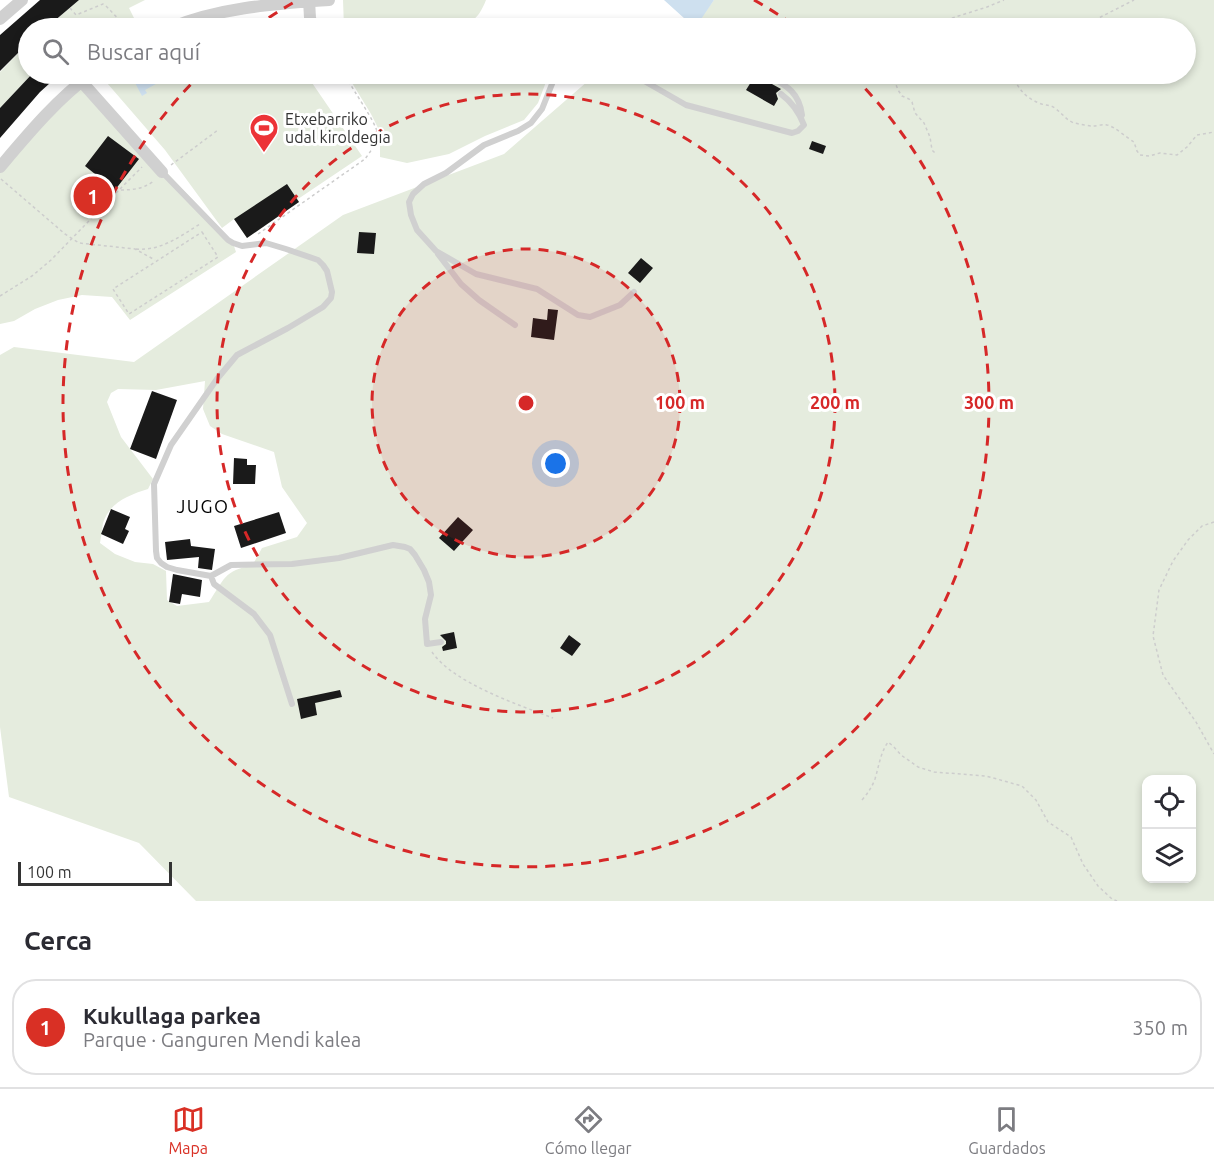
<!DOCTYPE html>
<html lang="es">
<meta charset="utf-8">
<style>
body{margin:0;font-family:Ubuntu,sans-serif;background:#f7f7f7;color:#2b2b33}
.controls{position:absolute;right:18px;bottom:18px;display:grid;overflow:hidden;border-radius:12px;box-shadow:0 3px 9px #0003}
.controls button{width:54px;height:54px;display:grid;place-items:center;padding:0;border:0;border-bottom:2px solid #e1e1e2;background:#fff;color:#2b2b33;font:30px sans-serif}
.scale{position:absolute;left:18px;bottom:15px;width:154px;box-sizing:border-box;padding-left:6px;border:3px solid #333;border-top:0;font-size:16px;line-height:21px;white-space:nowrap;color:#333;-webkit-text-stroke:4px #fff;paint-order:stroke}
.you{position:absolute;left:556px;top:464px;width:21px;height:21px;margin:-15px;border:4px solid #fff;border-radius:50%;background:#1a73e8;box-shadow:0 0 0 9px #1a73e833}
.badge{display:grid;place-items:center;width:39px;height:39px;border-radius:50%;background:#d93025;color:#fff;font-size:20px;font-weight:700}
.pin{position:absolute;translate:-50% -50%;border:3px solid #fff;box-shadow:0 2px 6px #0006}
.list{margin:0;padding:0;list-style:none}
h2{display:flex;justify-content:space-between;align-items:center;height:78px;margin:0;padding:0 24px;font-size:26px}
h2 small{font-size:20px;font-weight:400;color:#7c7c81}
.list li{display:grid;grid-template-columns:39px 1fr auto;gap:18px;align-items:center;box-sizing:border-box;height:96px;margin:0 12px 12px;padding:0 12px;border:2px solid #e1e1e2;border-radius:24px}
.list b{display:block;font-size:22px;white-space:nowrap}
.list p{margin:0;font-size:20px;white-space:nowrap;color:#7c7c81}
.list em{font-size:20px;font-style:normal;color:#7c7c81}
.icon{flex:none;width:33px;height:33px;fill:none;stroke:currentColor;stroke-width:2;stroke-linecap:round;stroke-linejoin:round}
.map{position:relative;flex:none;width:1214px;height:901px;overflow:hidden}
.search{position:absolute;background:#fff;box-shadow:0 3px 9px #0003;left:18px;right:18px;top:18px;height:66px;display:flex;align-items:center;gap:15px;box-sizing:border-box;padding:0 21px;border-radius:33px;color:#7c7c81;font-size:22px}
.sheet{height:186px;background:#fff}
nav{display:flex;justify-content:space-around;align-items:center;box-sizing:border-box;height:84px;border-top:2px solid #e1e1e2;background:#fff;font-size:16px;color:#7c7c81}
nav a{display:grid;justify-items:center;gap:3px}
nav .on{color:#d93025}
.map>svg:first-child{display:block}
.green{fill:#e5ecde;fill-rule:evenodd}
.water{fill:#cee0ef}
.building{fill:#1a1a1a}
.lines{fill:none;stroke-linecap:round;stroke-linejoin:round}
.path{stroke:#cdcdcd;stroke-width:1.5;stroke-dasharray:3 3;stroke-linecap:butt}
.service{stroke:#d0d0d0;stroke-width:6}
.minor{stroke:#d0d0d0;stroke-width:12}
.ring{fill:none;stroke:#d62828;stroke-width:3;stroke-dasharray:10 8}
.labels{text-anchor:middle;dominant-baseline:central;stroke-width:6;stroke-linejoin:round;paint-order:stroke}
.poi-label{font-size:16px;fill:#333;stroke:#fff;text-anchor:start}
.neighbourhood-label{font-size:18px;letter-spacing:1.5px;fill:#000;stroke:#fff}
.centre{fill:#d62828;stroke:#fff;stroke-width:3}
.ring-label{font-size:18px;text-anchor:middle;font-weight:bold;fill:#d62828;stroke:#fff;stroke-width:6;stroke-linejoin:round;paint-order:stroke}
</style>
<div class="map">
<svg width="1214" height="901" viewBox="0 0 1214 901">
<rect width="100%" height="100%" fill="#fff"/>
<path class="green" d="M 79,0 L 145,0 L 129,8 L 139,28 L 46,28 Z
M 343,0 L 486,0 C 482,10 478,18 468,23 L 348,28 L 344,28 Z
M 714,0 L 1214,0 L 1214,901 L 196,901 L 139,843 L 9,797 L 0,727 L 0,355 L 14,347 L 134,362 L 343,215 L 504,154 L 596,74 L 1186,74 L 1186,28 L 693,28 ZM 205,381 L 203,409 L 210,426 L 222,434 L 274,452 L 282,487 L 307,523 L 297,537 L 262,548 L 252,566 C 225,569 223,581 209,602 L 177,606 L 167,600 L 166,571 L 153,564 L 135,562 L 115,554 L 100,543 C 101,537 102,530 103,523 C 110,502 129,495 148,489 L 153,479 L 121,437 L 107,402 L 111,393 L 118,389 L 156,390 ZM 1146,780 L 1192,780 L 1192,878 L 1146,878 Z
M 28,43 L 28,74 L 32,74 L 0,108 L 0,72 Z
M 120,74 L 306,74 L 362,156 L 298,199 L 299,202 L 247,238 L 234,219 L 222,228 L 165,150 L 107,83 Z
M 349,74 L 549,74 L 538,103 L 524,120 L 485,136 L 449,154 L 407,163 L 380,157 L 380,132 L 371,114 L 349,78 Z
M 81,81 L 233,243 L 236,252 L 130,320 L 112,297 L 82,295 L 58,300 L 35,309 L 14,321 L 0,324 L 0,167 Z"/>
<path class="water" d="M 664,0 L 714,0 L 695,28 Z
M 142,74 L 174,74 L 145,90 L 147,93 L 142,96 L 133,79 Z"/>
<path class="building" d="M 40,0 L 79,0 L 46,28 L 28,28 L 28,43 L 0,71 L 0,35 Z
M 32,74 L 60,74 L 40,92 L 0,138 L 0,108 Z
M 756,74 L 761,74 L 763,79 L 781,89 L 776,93 L 778,99 L 774,106 L 746,90 Z
M 108,136 L 139,159 L 115,190 L 85,166 Z
M 812,141 L 826,146 L 823,154 L 809,149 Z
M 287,184 L 299,202 L 247,238 L 234,219 Z
M 359,232 L 376,233 L 374,254 L 357,253 Z
M 641,258 L 653,268 L 640,283 L 628,273 Z
M 548,309 L 558,310 L 554,340 L 531,337 L 533,318 L 547,320 Z
M 152,391 L 177,400 L 156,459 L 130,449 Z
M 234,458 L 247,459 L 247,465 L 256,465 L 255,484 L 233,484 Z
M 111,509 L 130,517 L 125,529 L 129,531 L 123,544 L 101,534 Z
M 279,512 L 286,533 L 241,548 L 234,526 Z
M 458,517 L 473,530 L 454,551 L 439,538 Z
M 190,539 L 191,546 L 215,549 L 212,570 L 198,568 L 199,557 L 167,560 L 165,542 Z
M 173,574 L 202,580 L 200,597 L 182,594 L 180,604 L 169,602 Z
M 454,632 L 457,648 L 443,651 L 442,647 L 446,644 L 446,641 L 440,635 Z
M 569,635 L 581,644 L 572,656 L 560,648 Z
M 340,690 L 342,697 L 315,703 L 317,715 L 301,719 L 297,699 Z"/>
<g class="lines">
<path class="path" d="M 70,8 L 76,15 L 103,4 L 107,7 L 127,28
M 930,28 L 949,19 L 987,7 L 1004,0
M 1048,28 L 1083,26 L 1134,0
M 855,74 L 856,77 L 860,78 L 866,74
M 892,74 L 898,90 L 902,96 L 909,99 L 912,102 L 915,113 L 924,123 L 930,137 L 932,150 L 936,154
M 1012,74 C 1018,88 1024,97 1039,103 C 1045,106 1051,104 1056,109 C 1063,114 1066,120 1074,123 C 1080,124 1087,126 1093,126 C 1097,126 1102,124 1107,125 C 1114,126 1127,138 1134,142 L 1137,151 L 1140,155 L 1149,156 L 1160,153 L 1177,155 L 1187,147 L 1197,135 L 1214,132
M 664,82 L 671,74
M 171,165 L 218,130
M 1,179 L 65,234 L 79,243 L 135,249 L 155,260
M 120,189 L 142,167
M 202,232 L 218,257 L 129,314 L 113,289 Z
M 258,234 L 365,159 C 370,152 378,142 377,132 C 376,123 353,90 348,80 L 347,74
M 136,249 C 161,251 179,237 200,224
M 0,296 L 32,276 L 51,260 L 119,190 C 133,190 143,189 154,181
M 1214,522 L 1202,526 L 1188,540 L 1173,561 L 1159,590 L 1153,636 L 1163,675 L 1196,722 L 1214,754
M 432,652 C 453,683 519,705 553,718
M 862,800 C 868,793 872,787 875,779 C 879,766 880,754 888,742 L 893,746 L 901,755 L 918,767 L 934,772 L 986,776 L 1022,786 L 1036,800 L 1048,822 L 1071,837 L 1083,864 L 1098,886 L 1112,899 L 1117,901"/>
<path class="service" d="M 556,74 L 542,109 L 531,123 L 518,131 L 484,145 L 446,173 L 424,184 L 413,194 L 409,202 L 411,215 L 417,230 L 436,251 L 476,274 L 537,289 L 578,315 L 590,317 L 620,305 L 634,292
M 629,74 L 639,78 L 686,105 L 792,133 L 798,131 L 804,125 C 799,112 792,102 781,94
M 766,74 C 785,85 799,91 802,115
M 162,172 L 228,240 L 233,243 L 242,246 L 266,243 L 286,249 L 318,260 L 323,265 L 327,271 L 332,292 L 331,298 L 323,307 L 288,328 L 237,355 L 217,379 L 171,445 L 154,484 L 156,551 L 157,558 L 161,563 L 167,567 L 177,570 L 211,576 L 231,565 L 292,564 L 339,558 L 393,545 L 405,547 L 410,549 L 415,555 L 424,570 L 429,582 L 431,595 L 425,619 L 427,644 L 441,642
M 438,254 L 461,284 L 479,300 L 515,325
M 211,576 L 214,584 L 254,614 L 270,635 L 292,704"/>
<path class="minor" d="M 309,0 L 310,18 L 313,28
M 0,19 L 22,0
M 170,28 C 221,7 275,4 329,0
M 81,81 L 162,172
M 0,167 C 28,134 56,100 91,74"/>
</g>
<circle cx="526" cy="403" r="154" fill="#d62828" fill-opacity=".12"/>
<g class="ring">
<circle cx="526" cy="403" r="154"/>
<circle cx="526" cy="403" r="309"/>
<path d="M254 28A463 463 0 0 1 298 0M754 0A463 463 0 0 1 798 28M853 76A463 463 0 1 1 199 76"/>
</g>
<defs>
<g id="stadium-pin" transform="scale(1.5)"><path d="M0 17L-7.5 6A9.5 9.5 0 1 1 7.5 6Z" fill="#ec3337" stroke="#fff"/><path d="M0-5a6.5 5 0 1 0 0 10a6.5 5 0 1 0 0-10ZM-3.5-1.8h7v3.6h-7Z" fill="#fff"/></g>
</defs>
<g fill-rule="evenodd">
<use href="#stadium-pin" x="264" y="128"/>
</g>
<g class="labels">
<g class="poi-label">
<text x="285" y="119">Etxebarriko<tspan x="285" dy="18">udal kiroldegia</tspan></text>
</g>
<g class="neighbourhood-label">
<text x="203" y="506">JUGO</text>
</g>
</g>
<circle cx="526" cy="403" r="9" class="centre"/>
<g class="ring-label">
<text x="680" y="409">100 m</text>
<text x="835" y="409">200 m</text>
<text x="989" y="409">300 m</text>
</g>
</svg>
<div class="controls">
<button><svg class="icon" aria-label="locate" viewBox="0 0 24 24"><circle cx="12" cy="12" r="6"/><path d="M12 2v4M12 18v4M2 12h4M18 12h4"/></svg></button>
<button><svg class="icon" aria-label="layers" viewBox="0 0 24 24"><path d="M12 4l9 5-9 5-9-5zM3 14l9 5 9-5"/></svg></button>
</div>
<div class="scale">100 m</div>
<div class="you"></div>
<div class="pin badge" style="left:93px;top:196px">1</div>
<div class="search"><svg class="icon" aria-label="search" viewBox="0 0 24 24"><circle cx="10" cy="10" r="6"/><path d="M15 15l6 6"/></svg>Buscar aquí</div>
</div>
<section class="sheet">
<h2>Cerca<small></small></h2>
<ul class="list">
<li><span class="badge">1</span><div><b>Kukullaga parkea</b><p>Parque · Ganguren Mendi kalea</p></div><em>350 m</em></li>
</ul>
</section>
<nav>
<a class="on"><svg class="icon" aria-label="map" viewBox="0 0 24 24"><path d="M3 6l6-2 6 2 6-2v14l-6 2-6-2-6 2zM9 4v14M15 6v14"/></svg>Mapa</a>
<a><svg class="icon" aria-label="directions" viewBox="0 0 24 24"><path d="M12 3l9 9-9 9-9-9zM9 14v-3h6M13 9l2 2-2 2"/></svg>Cómo llegar</a>
<a><svg class="icon" aria-label="saved" viewBox="0 0 24 24"><path d="M7 4h10v16l-5-4-5 4z"/></svg>Guardados</a>
</nav>
